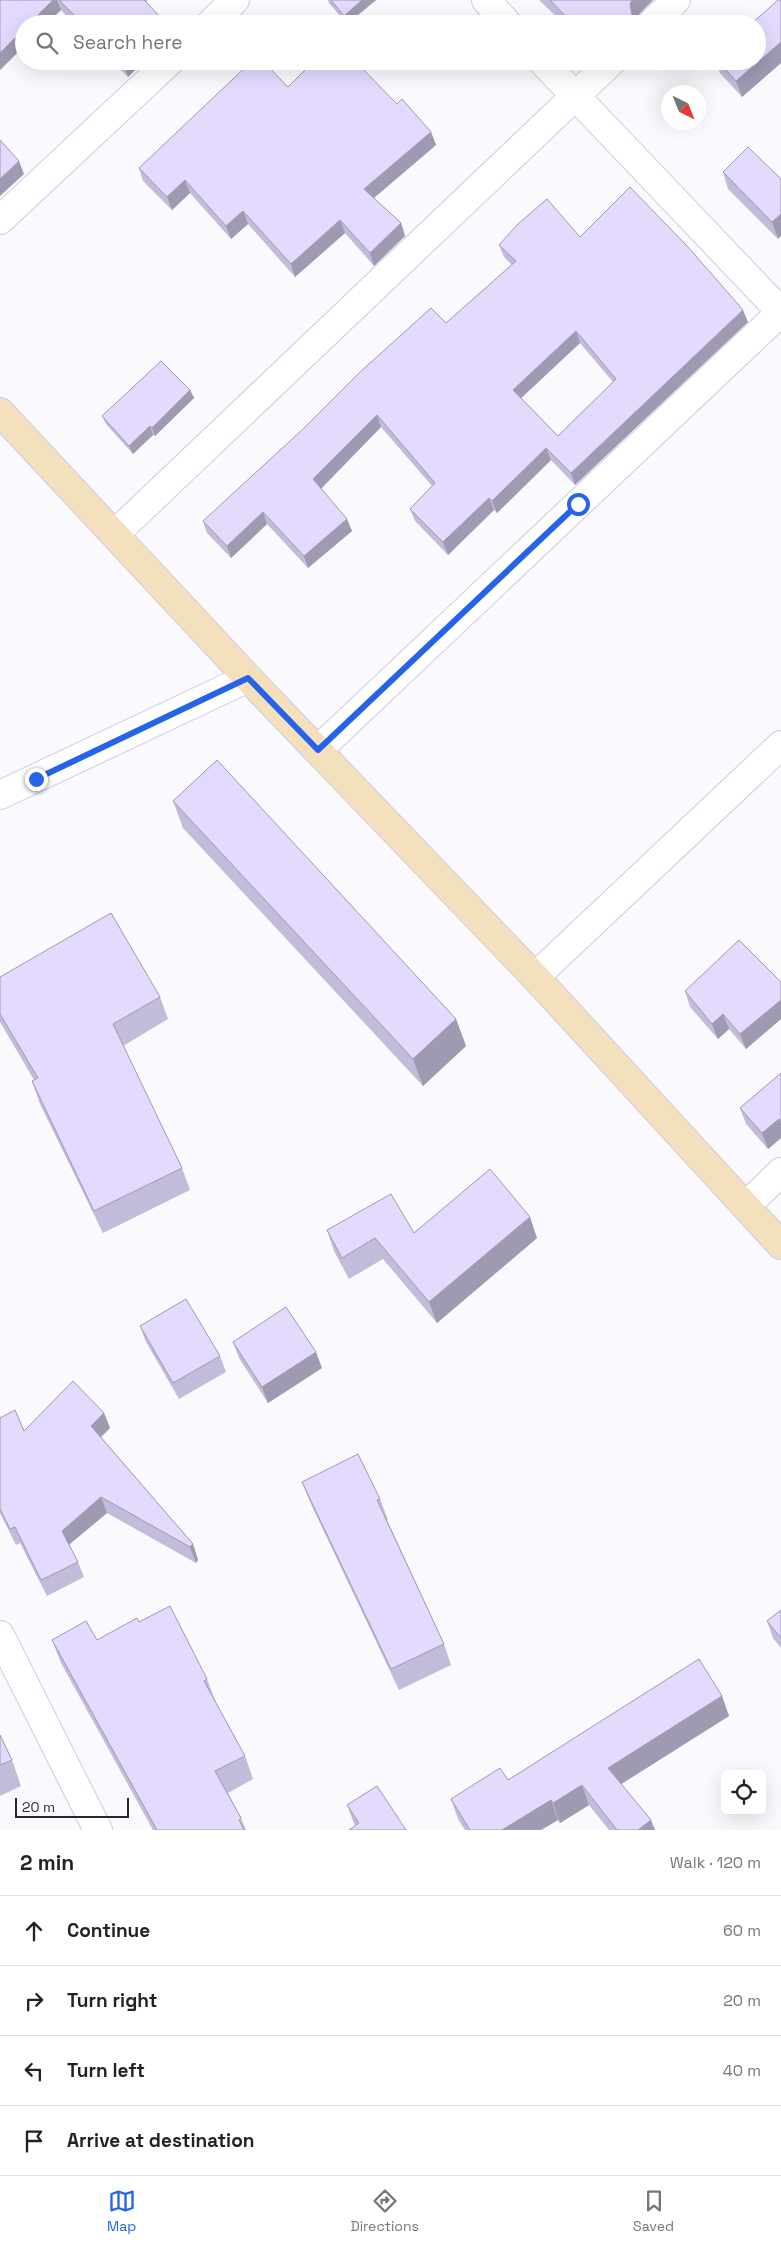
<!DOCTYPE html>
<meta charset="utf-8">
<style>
body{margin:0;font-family:"Space Grotesk",sans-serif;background:#f6f6f6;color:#222}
.controls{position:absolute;right:15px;bottom:15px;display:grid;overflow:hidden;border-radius:8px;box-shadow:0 5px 20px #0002}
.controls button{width:45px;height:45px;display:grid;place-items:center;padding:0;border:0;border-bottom:1px solid #e0e0e0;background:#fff;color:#222;font:25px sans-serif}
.compass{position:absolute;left:661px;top:85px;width:45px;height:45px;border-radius:50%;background:#fff;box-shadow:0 5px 20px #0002;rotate:137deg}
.scale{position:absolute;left:15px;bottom:12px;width:114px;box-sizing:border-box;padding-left:5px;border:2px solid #2a272f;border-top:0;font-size:14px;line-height:18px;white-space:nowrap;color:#2a272f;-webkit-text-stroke:4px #faf9fd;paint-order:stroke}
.stop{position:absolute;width:15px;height:15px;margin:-11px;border:4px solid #2563eb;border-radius:50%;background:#fff}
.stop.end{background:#2563eb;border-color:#fff;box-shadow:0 1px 5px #0008}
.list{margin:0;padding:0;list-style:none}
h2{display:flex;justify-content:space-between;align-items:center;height:65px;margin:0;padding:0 20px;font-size:21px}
h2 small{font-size:16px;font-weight:400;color:#767676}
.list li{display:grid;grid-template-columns:32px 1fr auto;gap:15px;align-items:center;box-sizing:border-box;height:70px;padding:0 20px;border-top:1px solid #e0e0e0}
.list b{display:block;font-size:19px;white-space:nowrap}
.list em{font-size:16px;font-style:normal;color:#767676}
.icon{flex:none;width:28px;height:28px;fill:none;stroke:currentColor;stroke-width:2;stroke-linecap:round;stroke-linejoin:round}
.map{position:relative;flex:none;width:781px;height:1830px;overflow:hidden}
.search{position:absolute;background:#fff;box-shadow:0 5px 20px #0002;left:15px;right:15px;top:15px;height:55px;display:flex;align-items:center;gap:12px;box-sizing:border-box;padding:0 18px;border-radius:28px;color:#767676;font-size:19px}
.sheet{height:345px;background:#fff}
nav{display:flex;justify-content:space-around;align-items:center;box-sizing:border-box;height:70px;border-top:1px solid #e0e0e0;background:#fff;font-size:14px;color:#767676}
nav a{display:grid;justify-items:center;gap:2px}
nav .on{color:#2563eb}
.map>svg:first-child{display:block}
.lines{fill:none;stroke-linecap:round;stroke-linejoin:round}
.street-casing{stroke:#d0cadf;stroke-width:30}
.secondary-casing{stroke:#d0cadf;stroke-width:30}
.street{stroke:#fff;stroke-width:28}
.secondary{stroke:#f5e0be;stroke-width:28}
.wall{fill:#c3bbda;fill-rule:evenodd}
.shaded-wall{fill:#9f99b1}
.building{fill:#e3dafd;stroke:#9f99b1;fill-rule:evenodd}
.route{stroke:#2563eb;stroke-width:6}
</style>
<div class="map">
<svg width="781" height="1830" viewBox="0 0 781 1830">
<rect width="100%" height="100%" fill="#faf9fd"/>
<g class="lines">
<g class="street-casing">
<path id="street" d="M 486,0 L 508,24
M 210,24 L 235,0
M 651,24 L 676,0
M 542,61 L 781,312
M 0,220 L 170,61
M 115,534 L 612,61
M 318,750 L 781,312
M 0,795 L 248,678
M 535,977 L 781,745
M 746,1206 L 781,1172
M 0,1635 L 98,1830"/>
</g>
<g class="secondary-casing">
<path id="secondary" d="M 0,412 L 248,678 L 535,977 L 781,1245"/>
</g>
<use href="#street" class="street"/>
<use href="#secondary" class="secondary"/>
</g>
<path class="wall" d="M 0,0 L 148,0 L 146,2 L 167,24 L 75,24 L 61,10 L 46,24 L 24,24 L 24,46 L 0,70 Z
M 328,0 L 376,0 L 347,24 L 329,3 Z
M 539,0 L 653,0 L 640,13 L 636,20 L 636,24 L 564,24 Z
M 781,0 L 781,63 L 742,97 L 720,73 L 716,61 L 757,61 Z
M 112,61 L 144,61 L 128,77 Z
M 288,87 L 397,104 L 431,132 L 436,145 L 374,198 L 401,223 L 405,236 L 374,266 L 345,233 L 295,277 L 248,224 L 231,239 L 190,193 L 172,210 L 143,181 L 139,168 Z
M 748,147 L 778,239 L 728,189 L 723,172 Z
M 580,237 L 748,322 L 575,485 L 551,460 L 497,513 L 494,510 L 448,555 L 415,521 L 410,509 L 432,486 L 381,427 L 321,488 L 352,531 L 308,568 L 267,524 L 231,558 L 207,533 L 203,521 L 446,323 L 512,265 L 504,257 L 499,245 ZM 580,343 L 613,382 L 558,436 L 521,398 Z
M 190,390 L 194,398 L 155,436 L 153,435 L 133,454 L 106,424 L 102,416 Z
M 173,801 L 456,1019 L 466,1046 L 423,1086 L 183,828 Z
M 0,977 L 160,997 L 168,1019 L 123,1046 L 182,1168 L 190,1190 L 103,1233 L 40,1104 L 32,1081 L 34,1080 L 0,1022 Z
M 781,982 L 781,1019 L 746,1049 L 729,1029 L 718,1039 L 690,1007 L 685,991 Z
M 781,1073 L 781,1138 L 768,1149 L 746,1124 L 740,1108 Z
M 327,1230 L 414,1233 L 537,1238 L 437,1323 L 383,1259 L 349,1279 L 334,1251 Z
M 140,1326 L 220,1356 L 226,1372 L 179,1399 L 146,1342 Z
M 233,1342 L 322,1368 L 268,1403 L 239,1358 Z
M 104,1413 L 110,1428 L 101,1437 L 193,1544 L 198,1560 L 196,1563 L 107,1513 L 69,1545 L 78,1562 L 84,1577 L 47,1596 L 20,1543 L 16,1545 L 0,1513 L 0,1418 L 24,1431 Z
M 302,1482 L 380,1499 L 388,1520 L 387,1520 L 444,1644 L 451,1665 L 399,1690 L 310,1502 Z
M 781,1610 L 781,1648 L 773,1638 L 767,1621 Z
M 139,1622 L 207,1679 L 216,1703 L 245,1756 L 253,1779 L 228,1793 L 241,1818 L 246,1830 L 153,1830 L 61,1663 L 52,1640 L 97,1640 Z
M 722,1696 L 729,1716 L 621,1784 L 655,1830 L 609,1830 L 589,1805 L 560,1823 L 558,1820 L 541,1830 L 465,1830 L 458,1819 L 451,1799 L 508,1780 Z
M 0,1735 L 12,1760 L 21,1786 L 0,1796 Z
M 347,1805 L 406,1830 L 355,1826 Z"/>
<path class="shaded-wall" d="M 53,0 L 57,0 L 61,10 L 46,24 L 29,24 Z
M 362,0 L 376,0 L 347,24 L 344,16 Z
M 632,0 L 653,0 L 640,13 L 636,20 L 636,24 L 622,24 Z
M 24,29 L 24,46 L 0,70 L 0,53 Z
M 781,42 L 781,63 L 742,97 L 736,81 Z
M 127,61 L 144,61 L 128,77 L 124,64 Z
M 431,132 L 436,145 L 369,202 L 364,189 Z
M 19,161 L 24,174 L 0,196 L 0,179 Z
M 185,180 L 190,193 L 172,210 L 167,197 Z
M 243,211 L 248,224 L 231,239 L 226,226 Z
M 781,214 L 781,236 L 778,239 L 772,222 Z
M 340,220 L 345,233 L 295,277 L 291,264 Z
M 401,223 L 405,236 L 374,266 L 370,253 Z
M 743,310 L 748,322 L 575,485 L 571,473 Z
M 576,331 L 580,343 L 517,402 L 513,390 Z
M 190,390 L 194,398 L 155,436 L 152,428 Z
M 377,415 L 381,427 L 318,492 L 313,479 Z
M 150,426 L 153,435 L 133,454 L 129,446 Z
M 546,448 L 551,460 L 497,513 L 492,501 Z
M 489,498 L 494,510 L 448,555 L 443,542 Z
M 263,512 L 267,524 L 231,558 L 227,546 Z
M 347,519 L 352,531 L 308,568 L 304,556 Z
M 781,1000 L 781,1019 L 746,1049 L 740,1034 Z
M 723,1014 L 729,1029 L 718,1039 L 712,1024 Z
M 456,1019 L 466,1046 L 423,1086 L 413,1059 Z
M 779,1119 L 781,1123 L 781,1138 L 768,1149 L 762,1133 Z
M 530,1217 L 537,1238 L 437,1323 L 429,1302 Z
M 316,1352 L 322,1368 L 268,1403 L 262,1387 Z
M 104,1413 L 110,1428 L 97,1441 L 91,1426 Z
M 101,1497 L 107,1513 L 67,1546 L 62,1531 Z
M 193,1544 L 198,1560 L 196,1563 L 190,1547 Z
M 722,1696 L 729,1716 L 615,1788 L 608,1768 Z
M 582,1785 L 589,1805 L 560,1823 L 553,1803 Z
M 551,1800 L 558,1820 L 541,1830 L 502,1830 Z
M 651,1820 L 655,1830 L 638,1830 Z"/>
<path class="building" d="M 0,0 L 53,0 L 29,24 L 24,24 L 24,29 L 0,53 Z
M 59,0 L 144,0 L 166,23 L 165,24 L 83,24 Z
M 331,0 L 362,0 L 344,16 Z
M 550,0 L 632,0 L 630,4 L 632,15 L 622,24 L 573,24 Z
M 778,0 L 781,0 L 781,42 L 736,81 L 718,61 L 757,61 L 757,24 L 751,24 Z
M 120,61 L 127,61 L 124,64 Z
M 252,61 L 263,61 L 288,87 L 314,61 L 355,61 L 397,104 L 402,99 L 431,132 L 364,189 L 401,223 L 370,253 L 340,220 L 291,264 L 243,211 L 226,226 L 185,180 L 167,197 L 139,168 Z
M 0,140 L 19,161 L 0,179 Z
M 748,147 L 781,179 L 781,214 L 772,222 L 723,172 Z
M 630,187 L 688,247 L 743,310 L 571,473 L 546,448 L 492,501 L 489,498 L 443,542 L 410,509 L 435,483 L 377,415 L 313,479 L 347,519 L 304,556 L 263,512 L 227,546 L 203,521 L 302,430 L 359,373 L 431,308 L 446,323 L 516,261 L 499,245 L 518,224 L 547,199 L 580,237 ZM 576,331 L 616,379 L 558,436 L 513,390 Z
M 161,361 L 190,390 L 152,428 L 150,426 L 129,446 L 102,416 Z
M 217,760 L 456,1019 L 413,1059 L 173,801 Z
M 111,913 L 160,997 L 113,1024 L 182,1168 L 94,1211 L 32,1081 L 38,1078 L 0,1014 L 0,977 Z
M 739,940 L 781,982 L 781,1000 L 740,1034 L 723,1014 L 712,1024 L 685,991 Z
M 781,1073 L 781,1121 L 779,1119 L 762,1133 L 740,1108 Z
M 490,1169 L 530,1217 L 429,1302 L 375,1238 L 342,1258 L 327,1230 L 391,1194 L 414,1233 Z
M 186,1299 L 220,1356 L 173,1383 L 140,1326 Z
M 286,1307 L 316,1352 L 262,1387 L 233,1342 Z
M 73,1381 L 104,1413 L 91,1426 L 193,1544 L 190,1547 L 101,1497 L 62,1531 L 78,1562 L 41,1580 L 15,1527 L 10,1529 L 0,1509 L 0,1418 L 15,1410 L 24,1431 Z
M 358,1454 L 380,1499 L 377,1500 L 444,1644 L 391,1669 L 302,1482 Z
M 170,1606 L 207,1679 L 204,1681 L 245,1756 L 215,1771 L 241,1818 L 239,1820 L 244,1830 L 157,1830 L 52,1640 L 86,1621 L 97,1640 L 137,1618 L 139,1622 Z
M 781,1610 L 781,1638 L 767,1621 Z
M 699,1659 L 722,1696 L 608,1768 L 651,1820 L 638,1830 L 617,1830 L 582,1785 L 553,1803 L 551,1800 L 502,1830 L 470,1830 L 451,1799 L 500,1768 L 508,1780 Z
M 0,1735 L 12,1760 L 0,1765 Z
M 377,1786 L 406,1830 L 349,1830 L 359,1823 L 347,1805 Z"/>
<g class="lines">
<path class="route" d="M 36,779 L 248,678 L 318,750 L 578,504"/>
</g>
</svg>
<div class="controls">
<button><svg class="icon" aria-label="locate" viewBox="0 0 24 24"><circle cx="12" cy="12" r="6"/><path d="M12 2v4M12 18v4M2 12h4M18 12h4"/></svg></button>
</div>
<svg class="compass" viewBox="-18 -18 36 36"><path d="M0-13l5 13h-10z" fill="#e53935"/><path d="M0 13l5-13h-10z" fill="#767676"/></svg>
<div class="scale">20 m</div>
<div class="stop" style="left:578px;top:504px"></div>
<div class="stop end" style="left:36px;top:779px"></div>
<div class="search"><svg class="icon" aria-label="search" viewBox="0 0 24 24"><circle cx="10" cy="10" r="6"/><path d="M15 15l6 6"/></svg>Search here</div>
</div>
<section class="sheet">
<h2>2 min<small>Walk · 120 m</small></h2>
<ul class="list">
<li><svg class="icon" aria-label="ahead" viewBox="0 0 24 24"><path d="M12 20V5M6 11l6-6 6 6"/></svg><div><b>Continue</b></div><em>60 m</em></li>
<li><svg class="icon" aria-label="right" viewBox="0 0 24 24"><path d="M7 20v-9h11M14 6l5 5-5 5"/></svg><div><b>Turn right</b></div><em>20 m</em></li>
<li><svg class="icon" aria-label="left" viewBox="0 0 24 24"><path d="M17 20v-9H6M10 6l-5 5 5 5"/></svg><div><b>Turn left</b></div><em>40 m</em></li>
<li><svg class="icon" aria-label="arrive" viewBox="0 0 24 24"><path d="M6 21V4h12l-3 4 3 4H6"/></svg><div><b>Arrive at destination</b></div></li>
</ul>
</section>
<nav>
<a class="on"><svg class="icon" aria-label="map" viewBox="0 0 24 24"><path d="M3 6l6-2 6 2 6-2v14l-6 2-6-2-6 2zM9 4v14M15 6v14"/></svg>Map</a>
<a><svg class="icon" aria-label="directions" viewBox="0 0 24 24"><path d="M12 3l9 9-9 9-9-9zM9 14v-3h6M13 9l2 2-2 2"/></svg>Directions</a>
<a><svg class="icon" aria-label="saved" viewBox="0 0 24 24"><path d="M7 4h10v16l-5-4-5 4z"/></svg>Saved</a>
</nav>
